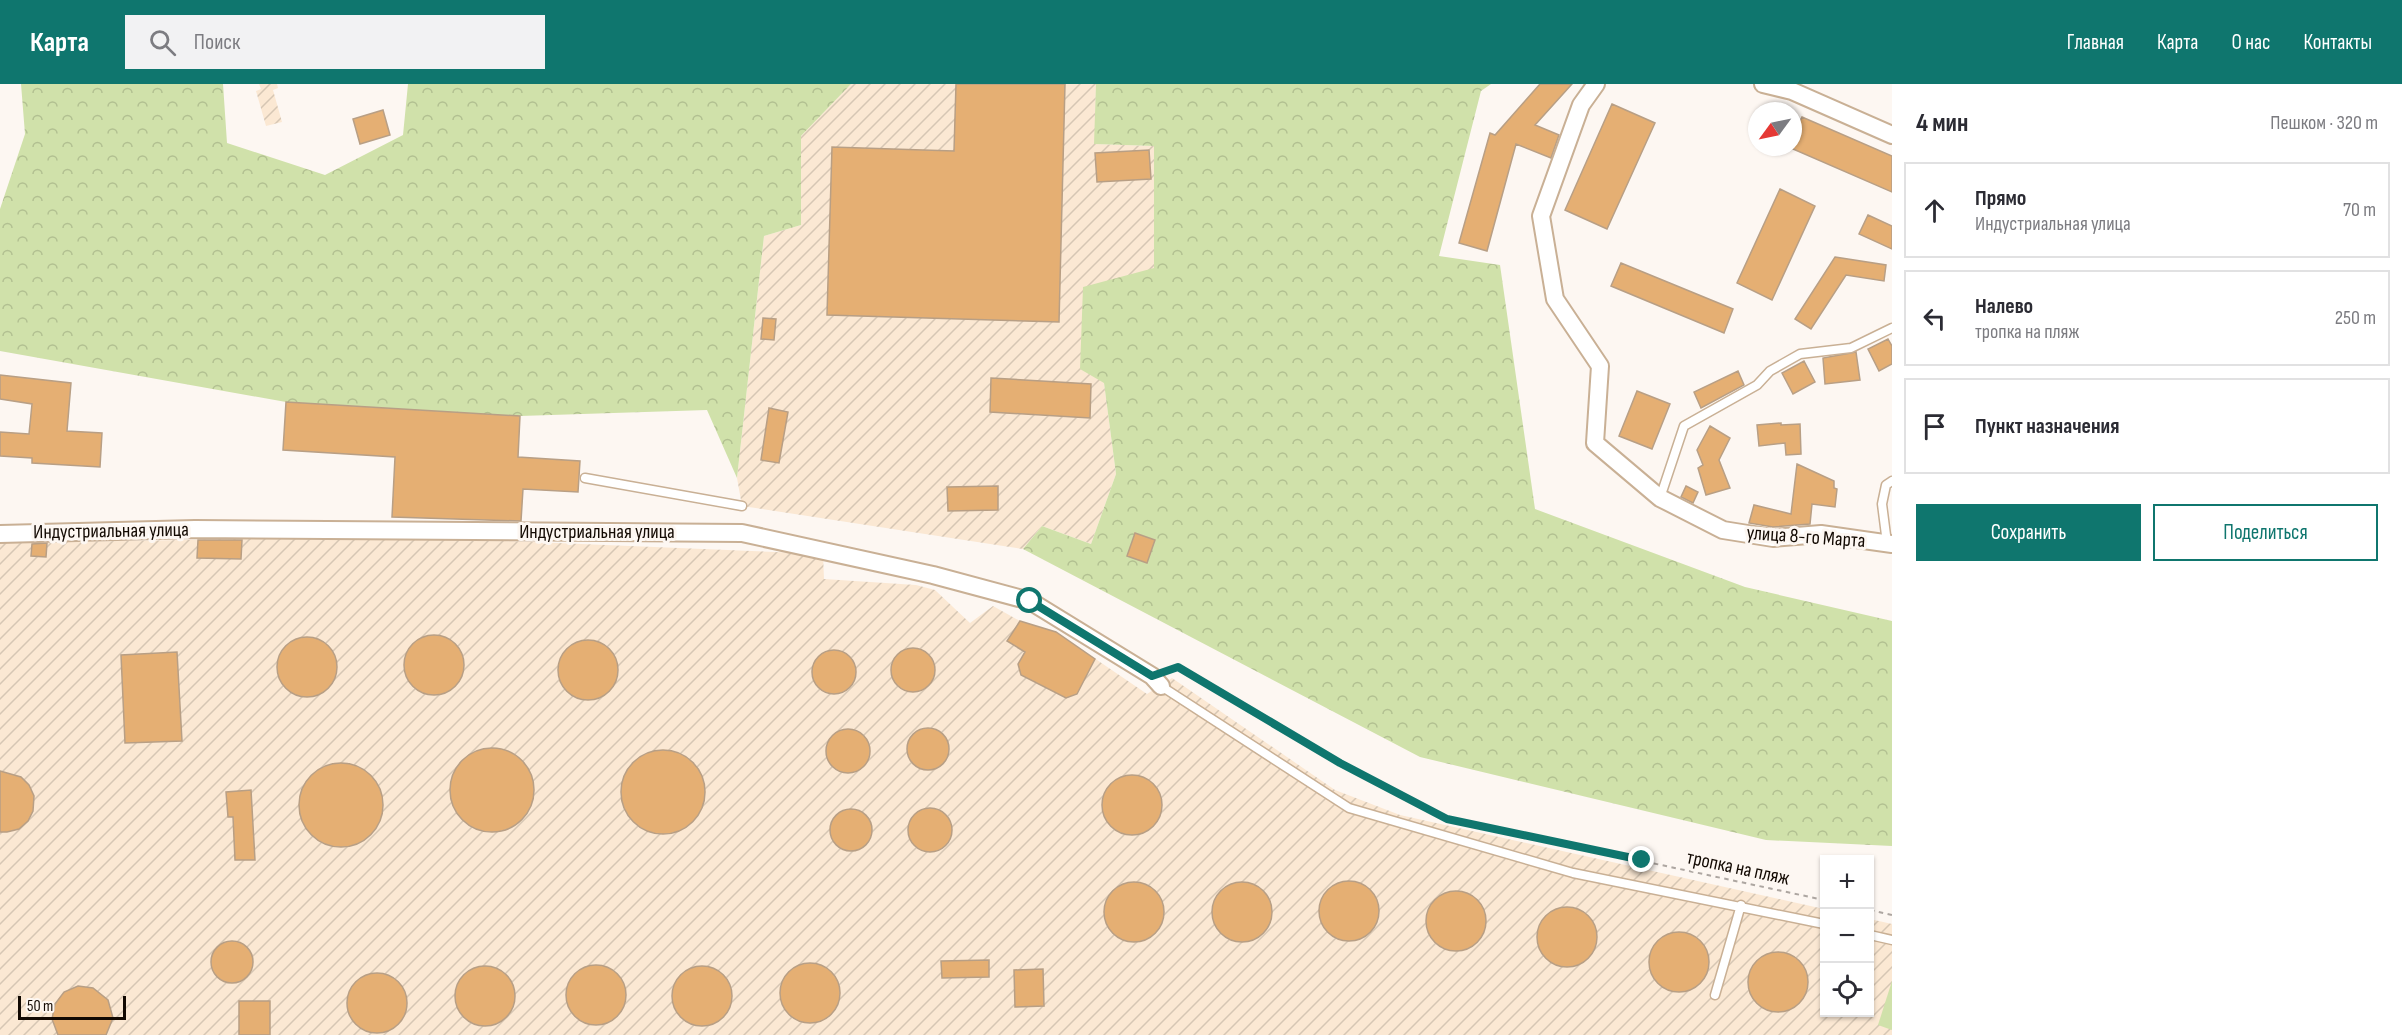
<!DOCTYPE html>
<html lang="ru">
<meta charset="utf-8">
<style>
body{margin:0;font-family:"Sofia Sans Condensed",sans-serif;background:#f2f2f3;color:#2b2b33}
.controls{position:absolute;right:18px;bottom:18px;display:grid;overflow:hidden;border-radius:0px;box-shadow:0 2px 4px #0004}
.controls button{width:54px;height:54px;display:grid;place-items:center;padding:0;border:0;border-bottom:2px solid #e1e1e2;background:#fff;color:#2b2b33;font:30px sans-serif}
.compass{position:absolute;left:1748px;top:18px;width:54px;height:54px;border-radius:50%;background:#fff;box-shadow:0 2px 4px #0004;rotate:237deg}
.scale{position:absolute;left:18px;bottom:15px;width:108px;box-sizing:border-box;padding-left:6px;border:3px solid #120902;border-top:0;font-size:16px;line-height:21px;white-space:nowrap;color:#120902;-webkit-text-stroke:4px #fdf7f2;paint-order:stroke}
.stop{position:absolute;width:18px;height:18px;margin:-14px;border:4px solid #0f766e;border-radius:50%;background:#fff}
.stop.end{background:#0f766e;border-color:#fff;box-shadow:0 2px 6px #0008}
.list{margin:0;padding:0;list-style:none}
h2{display:flex;justify-content:space-between;align-items:center;height:78px;margin:0;padding:0 24px;font-size:26px}
h2 small{font-size:20px;font-weight:400;color:#7c7c81}
.list li{display:grid;grid-template-columns:39px 1fr auto;gap:18px;align-items:center;box-sizing:border-box;height:96px;margin:0 12px 12px;padding:0 12px;border:2px solid #e1e1e2;border-radius:0px}
.list b{display:block;font-size:22px;white-space:nowrap}
.list p{margin:0;font-size:20px;white-space:nowrap;color:#7c7c81}
.list em{font-size:20px;font-style:normal;color:#7c7c81}
.actions{display:flex;gap:12px;padding:18px 24px}
.actions a{flex:1;padding:14px 0;border:2px solid #0f766e;border-radius:0px;text-align:center;font-size:21px;color:#0f766e}
.actions .main{background:#0f766e;color:#fff}
.icon{flex:none;width:33px;height:33px;fill:none;stroke:currentColor;stroke-width:2;stroke-linecap:round;stroke-linejoin:round}
.map{position:relative;flex:none;width:1892px;height:951px;overflow:hidden}
header{display:flex;align-items:center;gap:36px;box-sizing:border-box;height:84px;padding:0 30px;background:#0f766e;color:#fff}
header strong{font-size:28px}
nav{display:flex;gap:33px;margin-inline-start:auto;font-size:21px}
.search{width:420px;height:54px;background:#f2f2f3;display:flex;align-items:center;gap:15px;box-sizing:border-box;padding:0 21px;border-radius:0px;color:#7c7c81;font-size:22px}
main{display:flex}
aside{flex:1;background:#fff}
.map>svg:first-child{display:block}
.industrial{fill:url(#industrial-furrows)}
.forest{fill:url(#forest-crowns)}
.pitch{fill:#d0e1aa}
.building{fill:#e5af73;stroke:#b89f85;stroke-width:1.5}
.lines{fill:none;stroke-linecap:round;stroke-linejoin:round}
.service-casing{stroke:#c9b095;stroke-width:11}
.minor-casing{stroke:#c9b095;stroke-width:20}
.path{stroke:#ada6a1;stroke-width:2;stroke-dasharray:4.5 4.5;stroke-linecap:butt}
.service{stroke:#fff;stroke-width:8}
.minor{stroke:#fff;stroke-width:16}
.route{stroke:#0f766e;stroke-width:8}
.labels{text-anchor:middle;dominant-baseline:central;stroke-width:6;stroke-linejoin:round;paint-order:stroke}
.street-label{font-size:20px;fill:#120902;stroke:#fdf7f2}
</style>
<header>
<strong>Карта</strong>
<div class="search"><svg class="icon" aria-label="search" viewBox="0 0 24 24"><circle cx="10" cy="10" r="6"/><path d="M15 15l6 6"/></svg>Поиск</div>
<nav><a>Главная</a><a>Карта</a><a>О нас</a><a>Контакты</a></nav>
</header>
<main>
<div class="map">
<svg width="1892" height="951" viewBox="0 0 1892 951">
<defs>
<pattern id="industrial-furrows" width="10" height="10" patternUnits="userSpaceOnUse" patternTransform="scale(1.5)"><rect width="10" height="10" fill="#fbe8d3"/><path d="M-1 1l2-2M0 10L10 0M9 11l2-2" fill="none" stroke="#d6c6b4"/></pattern>
<pattern id="forest-crowns" width="20" height="18" patternUnits="userSpaceOnUse" patternTransform="scale(1.5)"><rect width="20" height="18" fill="#d0e1aa"/><path d="M2 6a3 3 0 1 1 6 0M12 15a3 3 0 1 1 6 0" fill="none" stroke="#b2c091"/></pattern>
</defs>
<rect width="100%" height="100%" fill="#fdf7f2"/>
<path class="industrial" d="M 259,0 L 277,0 L 278,4 L 273,6 L 282,38 L 266,42 L 256,7 L 261,5 Z
M 851,0 L 1096,0 L 1095,60 L 1154,62 L 1154,184 L 1104,299 L 1116,390 L 1091,460 L 1042,442 L 1023,465 L 742,422 L 737,394 L 764,152 L 801,141 L 801,52 Z
M 242,455 L 481,456 L 823,470 L 824,495 L 916,501 L 935,506 L 970,539 L 993,522 L 1020,537 L 1056,548 L 1147,610 L 1172,594 L 1335,706 L 1400,731 L 1824,825 L 1824,928 L 1870,928 L 1870,835 L 1892,840 L 1892,951 L 0,951 L 0,459 Z"/>
<path class="forest" d="M 21,0 L 223,0 L 227,59 L 325,91 L 403,51 L 408,0 L 851,0 L 801,52 L 801,141 L 764,152 L 737,394 L 707,326 L 520,332 L 286,318 L 0,267 L 0,125 L 25,50 Z
M 1096,0 L 1491,0 L 1481,7 L 1439,172 L 1500,181 L 1535,425 L 1745,503 L 1892,537 L 1892,762 L 1766,756 L 1420,673 L 1023,465 L 1042,442 L 1091,460 L 1116,390 L 1104,299 L 1080,285 L 1083,203 L 1154,184 L 1154,62 L 1094,60 Z"/>
<path class="pitch" d="M 1892,897 L 1892,946 L 1878,941 Z"/>
<path class="building" d="M 956,0 L 1065,0 L 1059,238 L 827,231 L 832,63 L 954,67 Z
M 1540,0 L 1572,0 L 1535,41 L 1559,51 L 1551,74 L 1516,60 L 1487,167 L 1459,159 L 1490,49 L 1495,51 Z
M 1612,20 L 1655,39 L 1607,145 L 1565,126 Z
M 383,26 L 390,51 L 360,60 L 353,35 Z
M 1802,33 L 1892,72 L 1892,108 L 1793,65 L 1793,52 Z
M 1149,66 L 1151,95 L 1097,98 L 1095,69 Z
M 1780,105 L 1815,122 L 1772,216 L 1737,199 Z
M 1868,131 L 1892,142 L 1892,165 L 1859,150 Z
M 1835,173 L 1886,181 L 1884,197 L 1846,191 L 1811,245 L 1795,235 Z
M 1621,179 L 1733,225 L 1724,249 L 1611,202 Z
M 763,234 L 776,235 L 774,256 L 761,255 Z
M 1888,255 L 1892,262 L 1892,280 L 1879,287 L 1868,265 Z
M 1856,268 L 1860,296 L 1825,300 L 1823,274 Z
M 1804,277 L 1815,298 L 1793,310 L 1782,289 Z
M 1738,287 L 1744,301 L 1701,324 L 1694,308 Z
M 0,291 L 71,299 L 67,347 L 102,349 L 100,383 L 32,379 L 32,374 L 0,372 L 0,348 L 29,350 L 32,320 L 0,315 Z
M 991,294 L 1091,300 L 1090,334 L 990,328 Z
M 1637,307 L 1670,320 L 1652,365 L 1619,352 Z
M 286,318 L 520,332 L 518,373 L 580,377 L 578,408 L 523,405 L 521,437 L 392,433 L 395,373 L 283,366 Z
M 769,324 L 788,328 L 779,379 L 761,376 Z
M 1781,339 L 1781,341 L 1800,340 L 1801,370 L 1786,371 L 1785,359 L 1759,362 L 1757,341 Z
M 1710,342 L 1730,354 L 1719,376 L 1730,404 L 1706,411 L 1698,384 L 1703,381 L 1697,366 Z
M 1797,380 L 1834,397 L 1834,404 L 1837,405 L 1835,423 L 1812,420 L 1810,440 L 1773,443 L 1749,439 L 1754,421 L 1791,430 Z
M 998,402 L 998,426 L 948,427 L 947,403 Z
M 1686,402 L 1698,408 L 1693,419 L 1681,413 Z
M 1135,449 L 1155,456 L 1147,479 L 1127,472 Z
M 198,456 L 242,456 L 241,475 L 197,474 Z
M 47,459 L 46,473 L 31,472 L 32,460 Z
M 1020,537 L 1056,548 L 1095,575 L 1077,610 L 1066,614 L 1021,591 L 1018,580 L 1025,568 L 1007,557 Z
M404 581a30 30 0 1 1 60 0a30 30 0 1 1-60 0Z
M277 583a30 30 0 1 1 60 0a30 30 0 1 1-60 0Z
M558 586a30 30 0 1 1 60 0a30 30 0 1 1-60 0Z
M891 586a22 22 0 1 1 44 0a22 22 0 1 1-44 0Z
M812 588a22 22 0 1 1 44 0a22 22 0 1 1-44 0Z
M 177,568 L 182,657 L 125,659 L 121,571 Z
M907 665a21 21 0 1 1 42 0a21 21 0 1 1-42 0Z
M826 667a22 22 0 1 1 44 0a22 22 0 1 1-44 0Z
M450 706a42 42 0 1 1 84 0a42 42 0 1 1-84 0Z
M621 708a42 42 0 1 1 84 0a42 42 0 1 1-84 0Z
M299 721a42 42 0 1 1 84 0a42 42 0 1 1-84 0Z
M 0,687 L 21,693 L 29,701 L 34,712 L 33,727 L 28,737 L 19,745 L 7,748 L 0,748 Z
M1102 721a30 30 0 1 1 60 0a30 30 0 1 1-60 0Z
M 251,706 L 255,776 L 235,776 L 233,733 L 228,733 L 226,708 Z
M908 746a22 22 0 1 1 44 0a22 22 0 1 1-44 0Z
M830 746a21 21 0 1 1 42 0a21 21 0 1 1-42 0Z
M1319 827a30 30 0 1 1 60 0a30 30 0 1 1-60 0Z
M1104 828a30 30 0 1 1 60 0a30 30 0 1 1-60 0Z
M1212 828a30 30 0 1 1 60 0a30 30 0 1 1-60 0Z
M1426 837a30 30 0 1 1 60 0a30 30 0 1 1-60 0Z
M1537 853a30 30 0 1 1 60 0a30 30 0 1 1-60 0Z
M1649 878a30 30 0 1 1 60 0a30 30 0 1 1-60 0Z
M211 878a21 21 0 1 1 42 0a21 21 0 1 1-42 0Z
M1748 898a30 30 0 1 1 60 0a30 30 0 1 1-60 0Z
M 989,876 L 989,893 L 942,894 L 941,877 Z
M780 909a30 30 0 1 1 60 0a30 30 0 1 1-60 0Z
M566 911a30 30 0 1 1 60 0a30 30 0 1 1-60 0Z
M455 912a30 30 0 1 1 60 0a30 30 0 1 1-60 0Z
M672 912a30 30 0 1 1 60 0a30 30 0 1 1-60 0Z
M 1043,885 L 1044,922 L 1015,923 L 1014,886 Z
M347 919a30 30 0 1 1 60 0a30 30 0 1 1-60 0Z
M 78,902 L 93,904 L 108,916 L 113,934 L 106,951 L 58,951 L 52,935 L 55,920 L 64,908 Z
M 239,917 L 270,917 L 270,951 L 239,951 Z"/>
<g class="lines">
<g class="service-casing">
<path id="service" d="M 585,394 L 742,422
M 1660,414 L 1684,342 L 1757,301 L 1770,287 L 1800,270 L 1851,264 L 1892,244
M 1887,459 L 1882,420 L 1886,401 L 1892,397
M 1161,602 L 1349,724 L 1573,789 L 1824,840
M 1870,851 L 1892,856
M 1715,911 L 1741,821"/>
</g>
<g class="minor-casing">
<path id="minor" d="M 1596,0 L 1581,21 L 1541,132 L 1555,215 L 1600,282 L 1595,359 L 1660,414 L 1723,446 L 1773,454 L 1821,450 L 1892,460
M 1763,0 L 1792,7 L 1892,51
M 0,450 L 195,445 L 742,449 L 933,491 L 1030,517 L 1152,592 L 1161,602"/>
</g>
<path class="path" d="M 1168,586 L 1177,583 L 1339,679 L 1447,735 L 1824,816
M 1870,826 L 1892,831"/>
<use href="#service" class="service"/>
<use href="#minor" class="minor"/>
</g>
<g class="lines">
<path class="route" d="M 1030,517 L 1152,592 L 1178,583 L 1340,679 L 1447,735 L 1642,776"/>
</g>
<g class="labels">
<g class="street-label">
<text transform="translate(111 447) rotate(-1)">Индустриальная улица</text>
<text x="597" y="448">Индустриальная улица</text>
<text transform="translate(1806 453) rotate(4)">улица 8-го Марта</text>
<text transform="translate(1738 784) rotate(12)">тропка на пляж</text>
</g>
</g>
</svg>
<div class="controls">
<button>+</button>
<button>−</button>
<button><svg class="icon" aria-label="locate" viewBox="0 0 24 24"><circle cx="12" cy="12" r="6"/><path d="M12 2v4M12 18v4M2 12h4M18 12h4"/></svg></button>
</div>
<svg class="compass" viewBox="-18 -18 36 36"><path d="M0-13l5 13h-10z" fill="#e53935"/><path d="M0 13l5-13h-10z" fill="#7c7c81"/></svg>
<div class="scale">50 m</div>
<div class="stop" style="left:1030px;top:517px"></div>
<div class="stop end" style="left:1642px;top:776px"></div>
</div>
<aside>
<h2>4 мин<small>Пешком · 320 m</small></h2>
<ul class="list">
<li><svg class="icon" aria-label="ahead" viewBox="0 0 24 24"><path d="M12 20V5M6 11l6-6 6 6"/></svg><div><b>Прямо</b><p>Индустриальная улица</p></div><em>70 m</em></li>
<li><svg class="icon" aria-label="left" viewBox="0 0 24 24"><path d="M17 20v-9H6M10 6l-5 5 5 5"/></svg><div><b>Налево</b><p>тропка на пляж</p></div><em>250 m</em></li>
<li><svg class="icon" aria-label="arrive" viewBox="0 0 24 24"><path d="M6 21V4h12l-3 4 3 4H6"/></svg><div><b>Пункт назначения</b></div></li>
</ul>
<div class="actions"><a class="main">Сохранить</a><a>Поделиться</a></div>
</aside>
</main>
